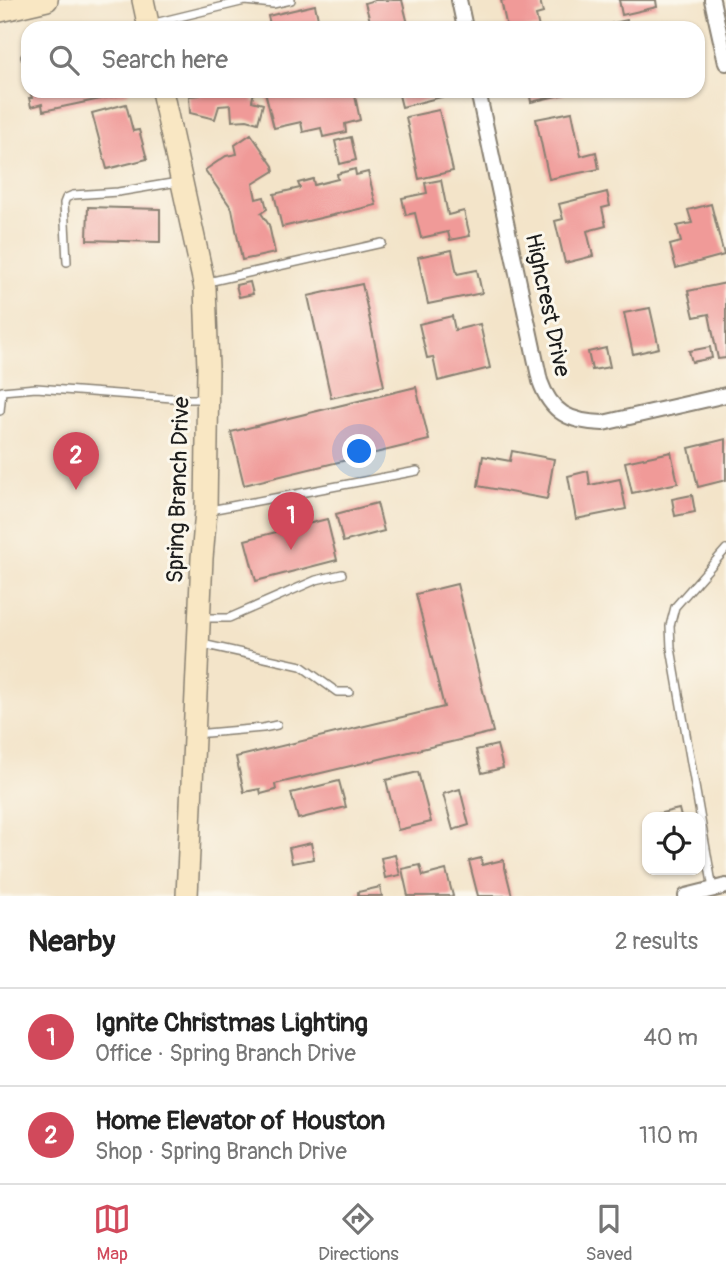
<!DOCTYPE html>
<meta charset="utf-8">
<style>
body{margin:0;font-family:Pangolin,sans-serif;background:#f2f2f2;color:#222}
.controls{position:absolute;right:21px;bottom:21px;display:grid;overflow:hidden;border-radius:14px;box-shadow:0 2px 5px #0004}
.controls button{width:63px;height:63px;display:grid;place-items:center;padding:0;border:0;border-bottom:2px solid #e0e0e0;background:#fff;color:#222;font:35px sans-serif}
.you{position:absolute;left:360px;top:452px;width:24px;height:24px;margin:-18px;border:5px solid #fff;border-radius:50%;background:#1a73e8;box-shadow:0 0 0 10px #1a73e833}
.badge{display:grid;place-items:center;width:46px;height:46px;border-radius:50%;background:#d1495b;color:#fff;font-size:23px;font-weight:700}
.pin{position:absolute;translate:-50% -58px;filter:drop-shadow(0 2px 4px #0008)}
.pin::after{content:'';position:absolute;top:37px;width:24px;height:21px;background:inherit;clip-path:polygon(0 0,100% 0,50% 100%)}
.list{margin:0;padding:0;list-style:none}
h2{display:flex;justify-content:space-between;align-items:center;height:91px;margin:0;padding:0 28px;font-size:30px}
h2 small{font-size:23px;font-weight:400;color:#767676}
.list li{display:grid;grid-template-columns:46px 1fr auto;gap:21px;align-items:center;box-sizing:border-box;height:98px;padding:0 28px;border-top:2px solid #e0e0e0}
.list b{display:block;font-size:26px;white-space:nowrap}
.list p{margin:0;font-size:23px;white-space:nowrap;color:#767676}
.list em{font-size:23px;font-style:normal;color:#767676}
.icon{flex:none;width:38px;height:38px;fill:none;stroke:currentColor;stroke-width:2;stroke-linecap:round;stroke-linejoin:round}
.map{position:relative;flex:none;width:726px;height:896px;overflow:hidden}
.search{position:absolute;background:#fff;box-shadow:0 2px 5px #0004;left:21px;right:21px;top:21px;height:77px;display:flex;align-items:center;gap:18px;box-sizing:border-box;padding:0 24px;border-radius:21px;color:#767676;font-size:26px}
.sheet{height:287px;background:#fff}
nav{display:flex;justify-content:space-around;align-items:center;box-sizing:border-box;height:98px;border-top:2px solid #e0e0e0;background:#fff;font-size:19px;color:#767676}
nav a{display:grid;justify-items:center;gap:4px}
nav .on{color:#d1495b}
.map>svg:first-child{display:block}
.building{fill:#f09a98}
.lines{fill:none;stroke-linecap:round;stroke-linejoin:round}
.lane-casing{stroke:#888072;stroke-width:10}
.street-casing{stroke:#888072;stroke-width:18}
.secondary-casing{stroke:#888072;stroke-width:24}
.lane{stroke:#fff;stroke-width:7}
.street{stroke:#fff;stroke-width:14}
.secondary{stroke:#f9e7c3;stroke-width:21}
.labels{text-anchor:middle;dominant-baseline:central;stroke-width:6;stroke-linejoin:round;paint-order:stroke}
.street-label{font-size:23px;fill:#1c1c1c;stroke:#fbf7ec}
</style>
<div class="map">
<svg width="726" height="896" viewBox="0 0 726 896">
<rect width="100%" height="100%" fill="#fbf7ec"/>
<filter id="ink" filterUnits="userSpaceOnUse"><feTurbulence type="fractalNoise" baseFrequency=".0143" numOctaves="2"/><feDisplacementMap in="SourceGraphic" scale="14" xChannelSelector="R" yChannelSelector="G"/><feConvolveMatrix kernelMatrix="1 2 1 2 8 2 1 2 1" color-interpolation-filters="sRGB"/></filter>
<filter id="wash" filterUnits="userSpaceOnUse"><feTurbulence type="fractalNoise" baseFrequency=".00686" numOctaves="4" result="noise"/><feDisplacementMap in="SourceGraphic" scale="28" xChannelSelector="R" yChannelSelector="G"/><feGaussianBlur stdDeviation="1.57" result="paint"/><feColorMatrix in="noise" values="0 0 0 0 0 0 0 0 0 0 0 0 0 0 0 0 0 1.4 0 .05"/><feComposite in="paint" operator="in"/></filter>
<g filter="url(#wash)">
<rect width="100%" height="100%" fill="#f3e4c9"/>
<g id="blocks">
<path class="building" d="M 375,0 L 402,0 L 409,28 L 386,28 L 385,27 L 372,28 L 365,3 Z
M 501,0 L 540,0 L 543,13 L 536,15 L 539,28 L 507,28 Z
M 619,0 L 656,0 L 657,7 L 622,15 Z
M 315,5 L 320,28 L 271,28 L 268,16 Z
M 627,20 L 628,28 L 597,28 L 597,27 Z
M 30,91 L 128,91 L 129,93 L 43,111 L 42,104 L 31,107 L 29,98 L 32,98 Z
M 200,91 L 254,91 L 252,101 L 263,104 L 258,123 L 247,120 L 232,121 L 231,105 L 219,106 L 215,119 L 190,113 L 189,96 L 200,95 Z
M 354,91 L 360,120 L 345,124 L 346,132 L 323,137 L 321,128 L 303,132 L 301,122 L 274,128 L 265,92 Z
M 398,91 L 444,91 L 445,96 L 402,107 Z
M 529,91 L 564,91 L 565,94 L 531,102 Z
M 126,104 L 133,131 L 139,130 L 147,159 L 107,169 L 92,113 Z
M 439,110 L 453,171 L 419,179 L 406,117 Z
M 572,112 L 581,156 L 596,152 L 599,169 L 549,179 L 536,119 Z
M 251,134 L 273,166 L 274,171 L 253,184 L 256,199 L 264,197 L 267,209 L 261,213 L 269,225 L 275,253 L 242,260 L 232,209 L 205,170 L 226,156 L 237,154 L 235,145 Z
M 351,137 L 356,160 L 340,164 L 335,141 Z
M 355,169 L 356,175 L 368,172 L 376,205 L 282,227 L 274,194 L 300,188 L 298,183 L 313,179 L 314,185 L 338,179 L 337,174 Z
M 441,180 L 448,215 L 464,211 L 470,236 L 450,240 L 448,232 L 421,238 L 415,213 L 406,215 L 402,198 L 427,193 L 425,183 Z
M 607,192 L 610,206 L 602,208 L 606,226 L 587,231 L 593,256 L 565,263 L 555,221 L 563,219 L 559,204 Z
M 711,204 L 724,255 L 676,268 L 670,245 L 681,242 L 677,226 L 692,223 L 688,210 Z
M 88,207 L 160,209 L 160,242 L 87,240 Z
M 452,250 L 457,274 L 477,270 L 482,293 L 428,304 L 418,257 Z
M 250,282 L 253,294 L 239,297 L 236,285 Z
M 726,283 L 726,358 L 718,359 L 709,314 L 694,317 L 688,291 Z
M 362,284 L 384,386 L 331,398 L 308,296 Z
M 650,308 L 659,348 L 633,354 L 624,313 Z
M 452,316 L 455,330 L 480,324 L 490,368 L 438,381 L 433,357 L 427,358 L 419,324 Z
M 710,347 L 712,358 L 692,362 L 689,351 Z
M 606,348 L 610,367 L 592,370 L 588,352 Z
M 416,387 L 429,440 L 244,485 L 231,432 Z
M 726,439 L 726,480 L 698,487 L 689,448 Z
M 512,451 L 554,459 L 547,499 L 478,486 L 483,456 L 510,461 Z
M 671,452 L 678,483 L 632,493 L 625,462 Z
M 588,471 L 590,485 L 620,479 L 626,509 L 576,519 L 568,476 Z
M 692,495 L 695,512 L 675,516 L 672,499 Z
M 377,503 L 384,531 L 343,542 L 336,514 Z
M 327,519 L 337,560 L 256,581 L 245,540 Z
M 457,584 L 493,732 L 275,784 L 276,790 L 261,794 L 260,789 L 244,792 L 236,757 L 444,707 L 416,594 Z
M 497,745 L 503,768 L 482,773 L 476,750 Z
M 418,772 L 431,822 L 398,830 L 386,780 Z
M 339,781 L 346,807 L 298,819 L 291,793 Z
M 460,789 L 469,825 L 453,830 L 443,794 Z
M 679,809 L 681,817 L 648,817 L 648,816 Z
M 311,843 L 314,859 L 292,863 L 289,848 Z
M 395,855 L 400,875 L 385,878 L 381,858 Z
M 481,858 L 482,865 L 503,860 L 512,896 L 478,896 L 469,861 Z
M 420,865 L 423,876 L 446,870 L 453,896 L 408,896 L 402,869 Z
M 380,887 L 382,896 L 358,896 L 358,892 Z"/>
</g>
</g>
<g filter="url(#ink)">
<use href="#blocks" fill-opacity="0" stroke="#888072" stroke-width="2"/>
<g class="lines">
<g class="lane-casing">
<path id="lane" d="M 134,28 L 245,1 L 273,4 L 291,0
M 25,57 L 28,54
M 67,262 L 64,203 L 66,198 L 73,195 L 118,192 L 178,182
M 208,282 L 382,243
M 0,411 L 2,391 L 36,388 L 186,399 L 204,399
M 210,510 L 417,471
M 200,618 L 229,618 L 316,580 L 342,574
M 202,644 L 301,666 L 337,692 L 349,692
M 195,734 L 263,728 L 277,725
M 713,889 L 671,648 L 670,626 L 675,607 L 726,549"/>
</g>
<g class="street-casing">
<path id="street" d="M 459,0 L 465,28
M 712,0 L 726,63
M 478,91 L 540,381 C 551,413 570,422 603,423 L 726,395
M 686,896 L 726,886"/>
</g>
<g class="secondary-casing">
<path id="secondary" d="M 143,0 L 149,28
M 0,11 L 47,0
M 162,91 L 205,288 L 208,368 L 206,511 L 202,558 L 187,896"/>
</g>
<use href="#lane" class="lane"/>
<use href="#street" class="street"/>
<use href="#secondary" class="secondary"/>
</g>
</g>
<g class="labels">
<g class="street-label">
<text transform="translate(548 305) rotate(78)">Highcrest Drive</text>
<text transform="translate(178 490) rotate(-88)">Spring Branch Drive</text>
</g>
</g>
</svg>
<div class="controls">
<button><svg class="icon" aria-label="locate" viewBox="0 0 24 24"><circle cx="12" cy="12" r="6"/><path d="M12 2v4M12 18v4M2 12h4M18 12h4"/></svg></button>
</div>
<div class="you"></div>
<div class="pin badge" style="left:291px;top:550px">1</div>
<div class="pin badge" style="left:76px;top:490px">2</div>
<div class="search"><svg class="icon" aria-label="search" viewBox="0 0 24 24"><circle cx="10" cy="10" r="6"/><path d="M15 15l6 6"/></svg>Search here</div>
</div>
<section class="sheet">
<h2>Nearby<small>2 results</small></h2>
<ul class="list">
<li><span class="badge">1</span><div><b>Ignite Christmas Lighting</b><p>Office · Spring Branch Drive</p></div><em>40 m</em></li>
<li><span class="badge">2</span><div><b>Home Elevator of Houston</b><p>Shop · Spring Branch Drive</p></div><em>110 m</em></li>
</ul>
</section>
<nav>
<a class="on"><svg class="icon" aria-label="map" viewBox="0 0 24 24"><path d="M3 6l6-2 6 2 6-2v14l-6 2-6-2-6 2zM9 4v14M15 6v14"/></svg>Map</a>
<a><svg class="icon" aria-label="directions" viewBox="0 0 24 24"><path d="M12 3l9 9-9 9-9-9zM9 14v-3h6M13 9l2 2-2 2"/></svg>Directions</a>
<a><svg class="icon" aria-label="saved" viewBox="0 0 24 24"><path d="M7 4h10v16l-5-4-5 4z"/></svg>Saved</a>
</nav>
